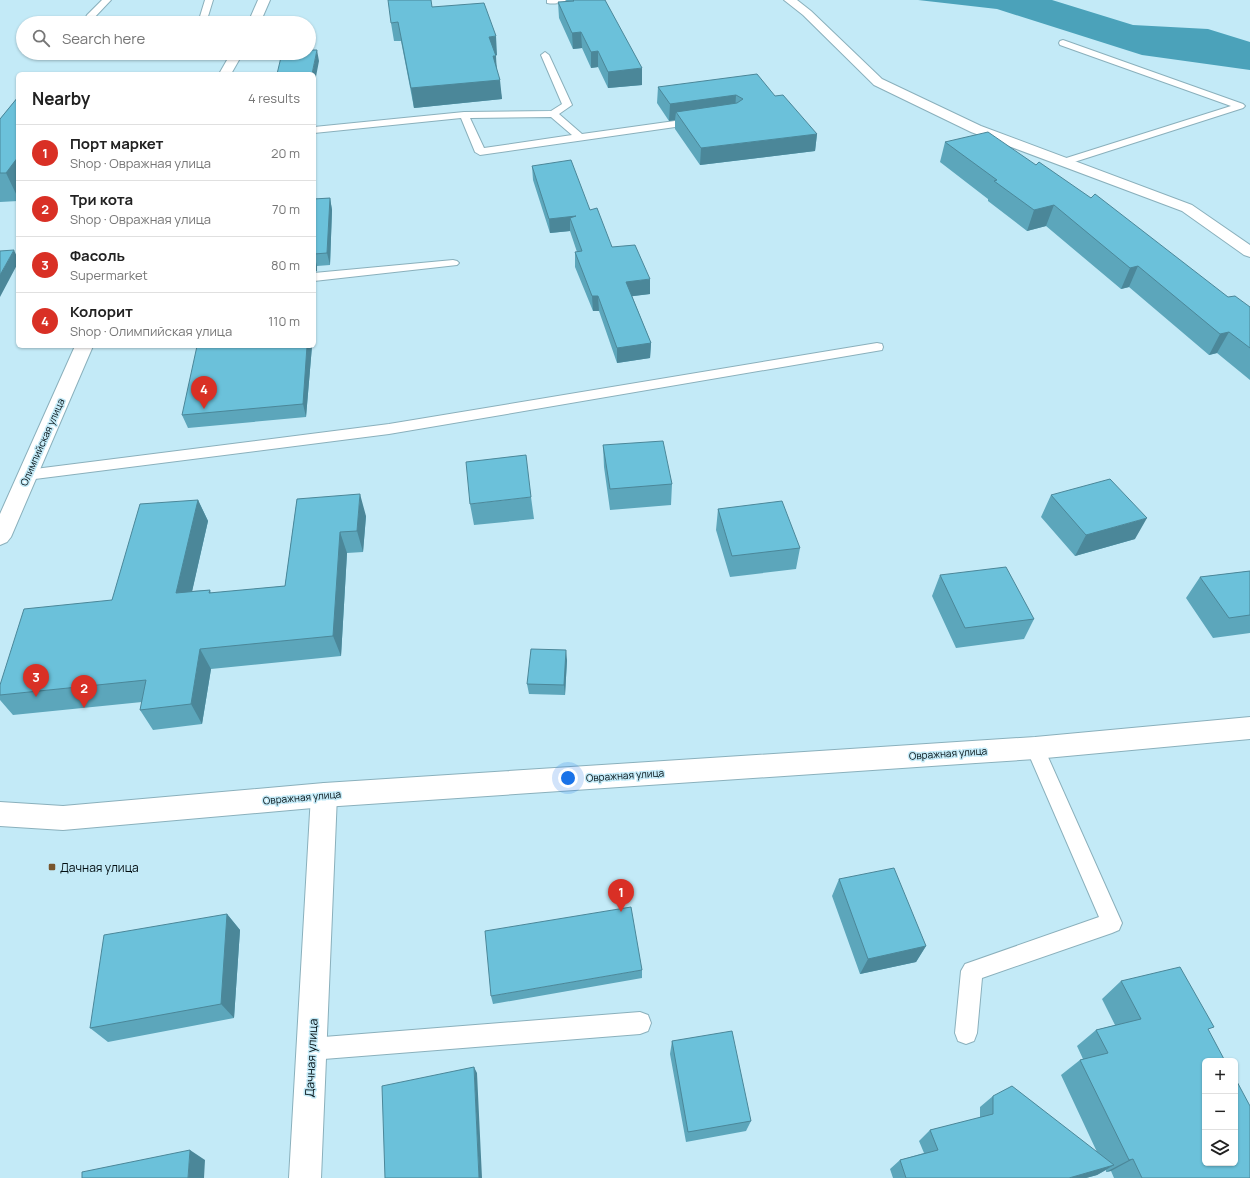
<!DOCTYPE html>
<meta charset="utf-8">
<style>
body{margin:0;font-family:Manrope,sans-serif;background:#f6f6f6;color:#222}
.controls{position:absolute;right:12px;bottom:12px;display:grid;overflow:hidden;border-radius:6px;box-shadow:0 1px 3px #0004}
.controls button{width:36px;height:36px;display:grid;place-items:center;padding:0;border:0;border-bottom:1px solid #e0e0e0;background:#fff;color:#222;font:20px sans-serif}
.you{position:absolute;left:568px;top:778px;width:14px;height:14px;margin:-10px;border:3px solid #fff;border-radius:50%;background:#1a73e8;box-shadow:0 0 0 6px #1a73e833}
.badge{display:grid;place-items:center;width:26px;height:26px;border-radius:50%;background:#d93025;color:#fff;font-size:13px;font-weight:700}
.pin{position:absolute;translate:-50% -33px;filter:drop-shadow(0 1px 2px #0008)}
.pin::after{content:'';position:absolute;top:21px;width:14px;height:12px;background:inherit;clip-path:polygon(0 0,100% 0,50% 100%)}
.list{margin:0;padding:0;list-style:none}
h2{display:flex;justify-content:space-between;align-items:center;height:52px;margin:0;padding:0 16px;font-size:17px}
h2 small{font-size:13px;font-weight:400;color:#767676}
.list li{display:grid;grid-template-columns:26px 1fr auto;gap:12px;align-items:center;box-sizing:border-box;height:56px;padding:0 16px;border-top:1px solid #e0e0e0}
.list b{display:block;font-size:15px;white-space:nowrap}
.list p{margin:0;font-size:13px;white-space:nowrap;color:#767676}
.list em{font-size:13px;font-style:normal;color:#767676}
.icon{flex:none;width:22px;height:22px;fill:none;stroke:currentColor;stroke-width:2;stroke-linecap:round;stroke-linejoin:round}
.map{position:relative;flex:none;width:1250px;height:1178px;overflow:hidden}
.search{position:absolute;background:#fff;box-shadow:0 1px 3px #0004;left:16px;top:16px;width:300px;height:44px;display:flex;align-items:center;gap:10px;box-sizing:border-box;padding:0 14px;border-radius:22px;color:#767676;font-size:15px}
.panel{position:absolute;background:#fff;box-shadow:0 1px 3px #0004;left:16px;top:72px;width:300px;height:276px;border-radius:6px}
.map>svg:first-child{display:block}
.water{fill:#4ba2ba}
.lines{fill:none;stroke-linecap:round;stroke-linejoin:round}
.service-casing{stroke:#8ab0bc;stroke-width:2}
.minor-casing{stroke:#8ab0bc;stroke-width:2}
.tertiary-casing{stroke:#8ab0bc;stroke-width:2}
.service{fill:#fff;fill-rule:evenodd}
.minor{fill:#fff;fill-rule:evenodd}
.tertiary{fill:#fff;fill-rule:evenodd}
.wall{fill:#5ca6bb}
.shaded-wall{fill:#4b8799}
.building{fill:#6bc1da;stroke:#4b8799}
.poi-dot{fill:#78562e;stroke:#c3eaf7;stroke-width:1.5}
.labels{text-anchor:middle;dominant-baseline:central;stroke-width:3;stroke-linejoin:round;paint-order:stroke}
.street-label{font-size:10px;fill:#030f13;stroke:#c3eaf7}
.near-poi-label{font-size:12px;fill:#030f13;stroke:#c3eaf7;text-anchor:start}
.near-street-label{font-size:12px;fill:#030f13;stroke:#c3eaf7}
</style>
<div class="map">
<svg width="1250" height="1178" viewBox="0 0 1250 1178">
<rect width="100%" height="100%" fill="#c3eaf7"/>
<path class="water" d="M 918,0 L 1052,0 L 1133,25 L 1208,29 L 1250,42 L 1250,70 L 1142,55 L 997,9 Z"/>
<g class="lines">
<g class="service-casing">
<path id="service" d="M 102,0 L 111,0 L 93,19 L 87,19 L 86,17 L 87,15 Z
M 205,0 L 213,0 L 206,23 L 198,23 Z
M 547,0 L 566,0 C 562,4 552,4 547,3 Z
M 237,20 L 254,20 L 258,23 L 233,23 Z
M 1063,40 L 1243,104 L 1245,106 L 1243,108 L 1068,164 L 1060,164 L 1059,162 L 1060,160 L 1231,106 L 1060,45 L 1059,43 L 1060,41 Z
M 545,52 L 549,55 L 572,105 L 559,114 L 582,134 L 696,118 L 701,121 L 696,124 L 480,155 L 475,152 L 461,118 L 314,133 L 314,127 L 464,112 L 551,111 L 562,104 L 541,55 ZM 551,117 L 572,135 L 484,148 L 470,118 Z
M 453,260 L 457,261 L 459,263 L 457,265 L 314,281 L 314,273 Z
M 877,343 L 882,344 L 883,347 L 882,350 L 389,434 L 27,480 L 22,479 L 20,475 L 22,471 L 27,470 L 389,424 Z
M 1035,740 L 1041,742 L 1044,748 L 1122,923 L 1119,930 L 1112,933 L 982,978 L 977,1033 L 974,1041 L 966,1044 L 958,1041 L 955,1033 L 961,971 L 965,964 L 1099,917 L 1026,748 L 1029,742 Z
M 640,1012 L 648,1015 L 651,1023 L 648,1031 L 640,1034 L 311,1060 L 303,1057 L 300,1049 L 303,1041 L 311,1038 Z"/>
</g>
<g class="minor-casing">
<path id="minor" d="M 784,0 L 797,0 L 811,11 L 882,79 L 981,126 L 1192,205 L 1250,245 L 1250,257 L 1244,255 L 1182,211 L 971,132 L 874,85 L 803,15 Z
M 324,783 L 333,787 L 337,795 L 321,1178 L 289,1178 L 311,795 L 315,787 Z"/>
</g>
<g class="tertiary-casing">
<path id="tertiary" d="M 258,0 L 270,0 L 260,23 L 248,23 Z
M 231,53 L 243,53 L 231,74 L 219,74 Z
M 75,346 L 93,346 L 11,537 L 7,542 L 0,545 L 0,514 Z
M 1250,717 L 1250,739 L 1035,759 L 324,807 L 63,830 L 0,826 L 0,802 L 63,806 L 324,783 L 1035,737 Z"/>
</g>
<use href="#service" class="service"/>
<use href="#minor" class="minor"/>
<use href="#tertiary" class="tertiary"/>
</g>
<path class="wall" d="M 566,0 L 605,0 L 642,85 L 608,88 L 598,67 L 591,68 L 582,48 L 573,49 L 559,18 L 558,2 L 567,2 Z
M 432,7 L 497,55 L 495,55 L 497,70 L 502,99 L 414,108 L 401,41 L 394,41 L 391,23 Z
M 658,87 L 775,96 L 817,134 L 815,151 L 700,165 L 675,129 L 675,120 L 669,121 L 657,103 Z
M 18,97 L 18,201 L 0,202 L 0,119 Z
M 314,141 L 314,199 L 330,198 L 332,210 L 330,265 L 317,266 L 317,271 L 314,272 Z
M 945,142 L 1036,165 L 1228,297 L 1250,307 L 1250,380 L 1217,353 L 1209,355 L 1129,287 L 1121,289 L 1046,226 L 1027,231 L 988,201 L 988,199 L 940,162 Z
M 532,166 L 590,210 L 612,247 L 650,294 L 632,296 L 651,343 L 650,358 L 617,363 L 599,311 L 593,311 L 575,267 L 575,252 L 577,252 L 570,231 L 550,233 L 533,180 Z
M 312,346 L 306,417 L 188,428 L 182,415 Z
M 603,445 L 672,484 L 671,505 L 610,510 L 604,467 Z
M 1051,495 L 1135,539 L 1075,556 L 1041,517 Z
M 531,497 L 534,519 L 474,525 L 470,504 Z
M 297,499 L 366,516 L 363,552 L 347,553 L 341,656 L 211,669 L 202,724 L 153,730 L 140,710 L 142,702 L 13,715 L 0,700 L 0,685 L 112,600 L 198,500 L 208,521 L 192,591 L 210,590 L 211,593 L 285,586 Z
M 718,509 L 800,548 L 796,569 L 730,577 L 716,530 Z
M 1250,571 L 1250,633 L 1213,638 L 1186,598 L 1200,577 Z
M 940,575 L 1034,619 L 1024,639 L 956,648 L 932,596 Z
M 567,660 L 565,695 L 529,694 L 527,684 Z
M 839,879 L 926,946 L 916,962 L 860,974 L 832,896 Z
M 227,914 L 240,930 L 234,1018 L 108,1042 L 90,1028 Z
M 642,970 L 642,978 L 493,1004 L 491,996 Z
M 1121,981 L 1209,1031 L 1250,1178 L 1114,1178 L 1111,1171 L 1106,1172 L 1106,1170 L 1097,1175 L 1086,1178 L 893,1178 L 890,1169 L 900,1160 L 924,1153 L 919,1141 L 930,1130 L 980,1118 L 980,1107 L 993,1096 L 1097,1152 L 1061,1075 L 1080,1060 L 1083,1059 L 1077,1046 L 1096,1030 L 1115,1025 L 1102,999 Z
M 672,1041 L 751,1121 L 746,1131 L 686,1142 L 670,1054 Z"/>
<path class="shaded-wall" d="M 581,32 L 582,48 L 573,49 L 572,33 Z
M 496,36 L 497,55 L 491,56 L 489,37 Z
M 317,50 L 319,61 L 314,87 L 314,74 L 312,74 Z
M 598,51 L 598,67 L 591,68 L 591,52 Z
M 493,56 L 496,56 L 497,75 Z
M 642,68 L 642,85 L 608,88 L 608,72 Z
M 500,80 L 502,99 L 414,108 L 411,88 Z
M 736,95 L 735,112 L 676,112 L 675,120 L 669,121 L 670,104 Z
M 817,134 L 815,151 L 700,165 L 701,148 Z
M 18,157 L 18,198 L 6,173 Z
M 330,198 L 332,210 L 330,265 L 327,253 Z
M 1054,205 L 1046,226 L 1027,231 L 1034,210 Z
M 576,216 L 570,218 L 570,231 L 550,233 L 549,219 Z
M 14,250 L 18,259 L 18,263 L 0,297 L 0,275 Z
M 314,254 L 317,266 L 317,271 L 314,272 Z
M 1138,266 L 1129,287 L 1121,289 L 1130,268 Z
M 314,275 L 316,282 L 314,311 Z
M 650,279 L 650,294 L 626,297 L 626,282 Z
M 592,296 L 598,296 L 599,311 L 593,311 Z
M 1229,332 L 1217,353 L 1209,355 L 1220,334 Z
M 651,343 L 650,358 L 617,363 L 617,348 Z
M 307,346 L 312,346 L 306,417 L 303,404 Z
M 360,494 L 366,516 L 363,552 L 357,531 Z
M 198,500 L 208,521 L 187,614 L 176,593 Z
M 1147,518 L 1135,539 L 1075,556 L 1086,535 Z
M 340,532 L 347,553 L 341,656 L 333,636 Z
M 200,649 L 211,669 L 202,724 L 191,704 Z
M 566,650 L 567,660 L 565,695 L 564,685 Z
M 227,914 L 240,930 L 234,1018 L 221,1004 Z
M 926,946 L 916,962 L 860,974 L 868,959 Z
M 474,1067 L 477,1073 L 482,1178 L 479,1178 Z
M 190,1150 L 205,1160 L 204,1178 L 188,1178 Z
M 1133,1159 L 1111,1171 L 1106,1172 L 1129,1160 Z
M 1114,1165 L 1097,1175 L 1086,1178 L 1069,1178 Z"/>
<path class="building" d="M 388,0 L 431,0 L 432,7 L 484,3 L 496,36 L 489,37 L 496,56 L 493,56 L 500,80 L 411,88 L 398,22 L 391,23 Z
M 573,0 L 605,0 L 642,68 L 608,72 L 598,51 L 591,52 L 581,32 L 572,33 L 558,2 L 574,1 Z
M 309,50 L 317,50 L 312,74 L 277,74 L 282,53 L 309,53 Z
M 757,74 L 775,96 L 783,95 L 817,134 L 701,148 L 676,112 L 737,103 L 743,99 L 736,95 L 670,104 L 658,87 Z
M 18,97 L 18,157 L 6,173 L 0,173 L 0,119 Z
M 988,132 L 1036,165 L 1039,162 L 1091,198 L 1095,194 L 1228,297 L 1235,296 L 1250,307 L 1250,348 L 1229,332 L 1220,334 L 1138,266 L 1130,268 L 1054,205 L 1034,210 L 994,181 L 997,180 L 945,142 Z
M 571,160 L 590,210 L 597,208 L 612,247 L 635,245 L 650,279 L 626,282 L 651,343 L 617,348 L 598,296 L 592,296 L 575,252 L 582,251 L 570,218 L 576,216 L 549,219 L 532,166 Z
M 330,198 L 327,253 L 314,254 L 314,199 Z
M 14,250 L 0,275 L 0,251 Z
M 197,346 L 307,346 L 303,404 L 182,415 Z
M 663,441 L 672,484 L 610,489 L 603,445 Z
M 526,455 L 531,497 L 470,504 L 466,462 Z
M 1110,479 L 1147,518 L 1086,535 L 1051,495 Z
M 360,494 L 357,531 L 340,532 L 333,636 L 200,649 L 191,704 L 140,710 L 146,680 L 0,695 L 0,685 L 24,609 L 112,600 L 140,504 L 198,500 L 176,593 L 210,590 L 209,593 L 285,586 L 297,499 Z
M 782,501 L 800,548 L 732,556 L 718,509 Z
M 1006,567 L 1034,619 L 965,628 L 940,575 Z
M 1250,571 L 1250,615 L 1229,618 L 1200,577 Z
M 531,649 L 566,650 L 564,685 L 527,684 Z
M 894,868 L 926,946 L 868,959 L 839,879 Z
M 631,907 L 642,970 L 491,996 L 485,931 Z
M 227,914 L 221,1004 L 90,1028 L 104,935 Z
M 1180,967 L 1214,1027 L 1208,1029 L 1225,1061 L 1205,1061 L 1205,1163 L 1235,1163 L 1235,1078 L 1250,1106 L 1250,1178 L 1142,1178 L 1133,1159 L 1129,1160 L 1080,1060 L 1108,1053 L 1096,1030 L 1141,1019 L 1121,981 Z
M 732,1031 L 751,1121 L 688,1132 L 672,1041 Z
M 474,1067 L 479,1178 L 385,1178 L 382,1086 Z
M 1012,1086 L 1114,1165 L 1069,1178 L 906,1178 L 900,1160 L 938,1150 L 930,1130 L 993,1114 L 993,1096 Z
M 190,1150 L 188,1178 L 82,1178 L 82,1172 Z"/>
<rect class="poi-dot" x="48" y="863" width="8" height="8" rx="2"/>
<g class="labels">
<g class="street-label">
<text transform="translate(42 442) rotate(-66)">Олимпийская улица</text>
<text transform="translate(948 753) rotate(-4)">Овражная улица</text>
<text transform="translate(625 775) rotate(-4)">Овражная улица</text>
<text transform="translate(302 797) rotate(-5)">Овражная улица</text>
</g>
<g class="near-poi-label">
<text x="60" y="867">Дачная улица</text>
</g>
<g class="near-street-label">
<text transform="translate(311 1058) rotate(-87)">Дачная улица</text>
</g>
</g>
</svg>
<div class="controls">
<button>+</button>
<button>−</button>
<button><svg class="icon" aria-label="layers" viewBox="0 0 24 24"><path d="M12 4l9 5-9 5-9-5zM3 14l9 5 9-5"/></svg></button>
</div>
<div class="you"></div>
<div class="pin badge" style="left:621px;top:912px">1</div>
<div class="pin badge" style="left:84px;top:708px">2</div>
<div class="pin badge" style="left:36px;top:697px">3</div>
<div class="pin badge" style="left:204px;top:409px">4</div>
<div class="search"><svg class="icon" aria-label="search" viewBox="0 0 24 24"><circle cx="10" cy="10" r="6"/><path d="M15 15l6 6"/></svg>Search here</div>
<section class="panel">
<h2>Nearby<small>4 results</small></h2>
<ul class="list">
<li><span class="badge">1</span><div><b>Порт маркет</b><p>Shop · Овражная улица</p></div><em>20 m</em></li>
<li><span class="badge">2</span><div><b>Три кота</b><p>Shop · Овражная улица</p></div><em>70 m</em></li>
<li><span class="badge">3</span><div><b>Фасоль</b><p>Supermarket</p></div><em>80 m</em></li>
<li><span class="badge">4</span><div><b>Колорит</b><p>Shop · Олимпийская улица</p></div><em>110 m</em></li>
</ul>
</section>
</div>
